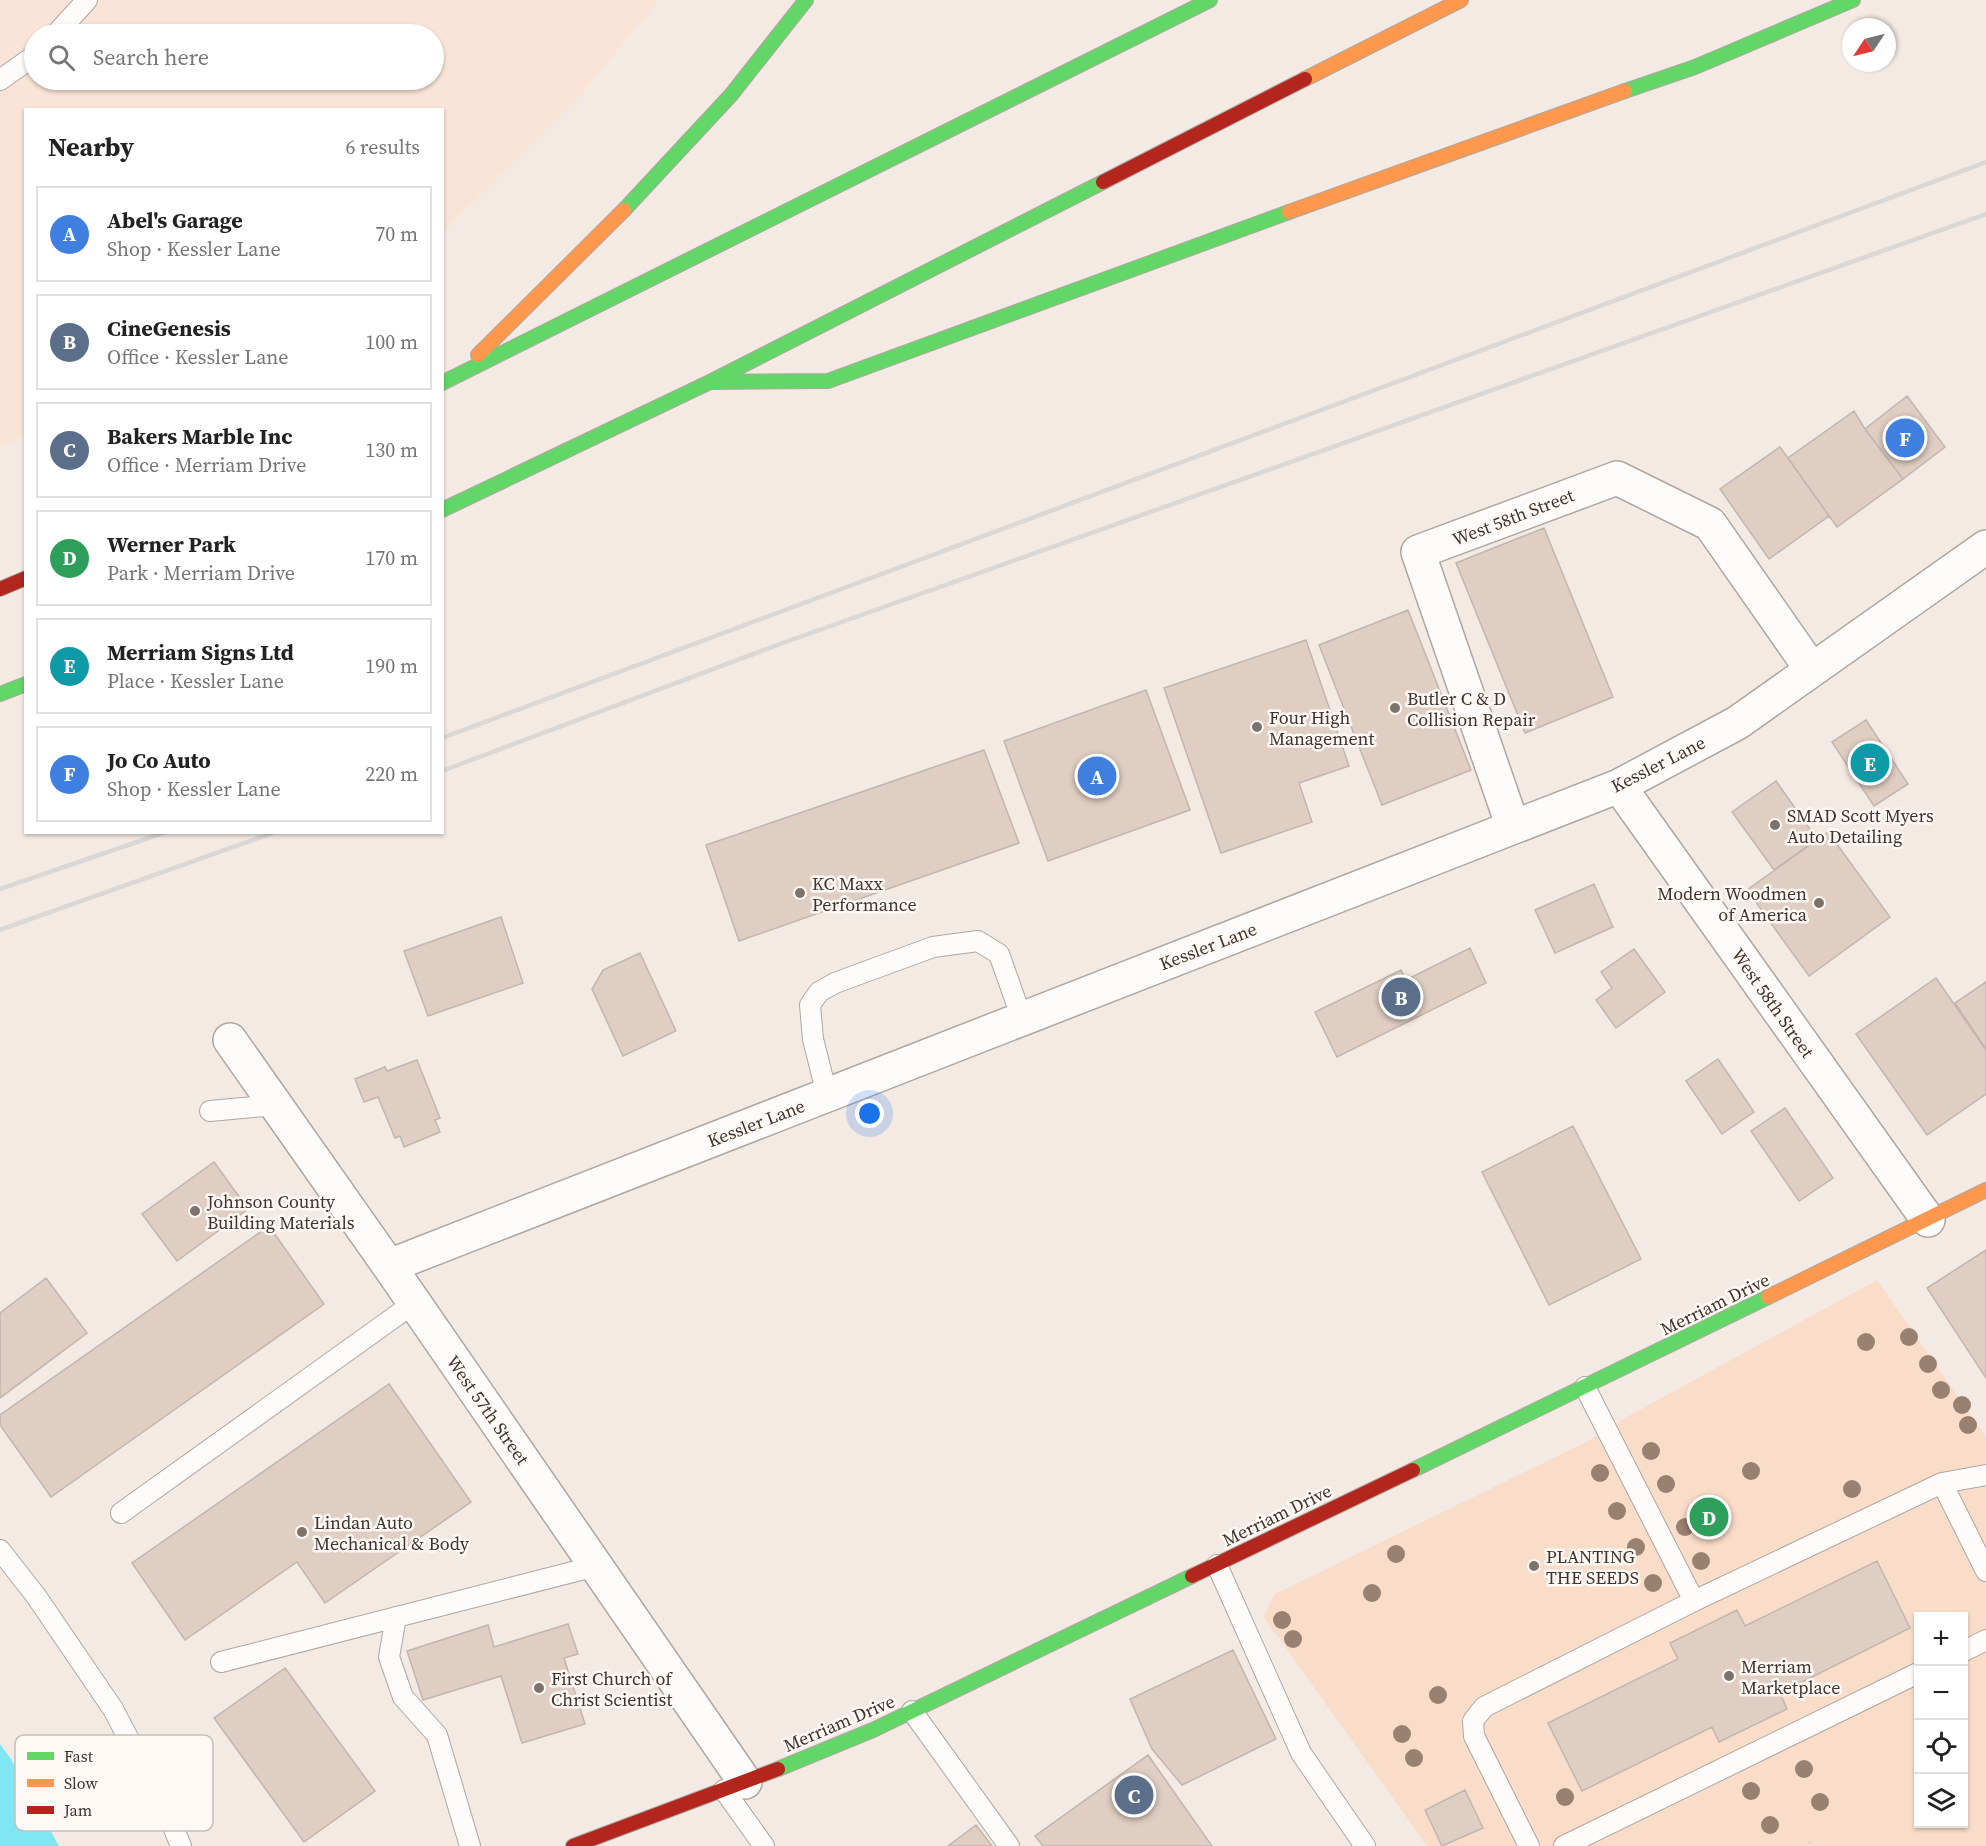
<!DOCTYPE html>
<meta charset="utf-8">
<style>
body{margin:0;font-family:"Source Serif 4",serif;background:#f2f2f2;color:#222}
.controls{position:absolute;right:18px;bottom:18px;display:grid;overflow:hidden;border-radius:0px;box-shadow:0 2px 4px #0004}
.controls button{width:54px;height:54px;display:grid;place-items:center;padding:0;border:0;border-bottom:2px solid #e0e0e0;background:#fff;color:#222;font:30px sans-serif}
.compass{position:absolute;left:1842px;top:18px;width:54px;height:54px;border-radius:50%;background:#fff;box-shadow:0 2px 4px #0004;rotate:235deg}
.you{position:absolute;left:870px;top:1114px;width:21px;height:21px;margin:-15px;border:4px solid #fff;border-radius:50%;background:#1a73e8;box-shadow:0 0 0 9px #1a73e833}
.badge{display:grid;place-items:center;width:39px;height:39px;border-radius:50%;background:#1a73e8;color:#fff;font-size:20px;font-weight:700}
.pin{position:absolute;translate:-50% -50%;border:3px solid #fff;box-shadow:0 2px 6px #0006}
.list{margin:0;padding:0;list-style:none}
h2{display:flex;justify-content:space-between;align-items:center;height:78px;margin:0;padding:0 24px;font-size:26px}
h2 small{font-size:20px;font-weight:400;color:#767676}
.list li{display:grid;grid-template-columns:39px 1fr auto;gap:18px;align-items:center;box-sizing:border-box;height:96px;margin:0 12px 12px;padding:0 12px;border:2px solid #e0e0e0;border-radius:0px}
.list b{display:block;font-size:22px;white-space:nowrap}
.list p{margin:0;font-size:20px;white-space:nowrap;color:#767676}
.list em{font-size:20px;font-style:normal;color:#767676}
.icon{flex:none;width:33px;height:33px;fill:none;stroke:currentColor;stroke-width:2;stroke-linecap:round;stroke-linejoin:round}
.map{position:relative;flex:none;width:1986px;height:1846px;overflow:hidden}
.search{position:absolute;background:#fff;box-shadow:0 2px 4px #0004;left:24px;top:24px;width:420px;height:66px;display:flex;align-items:center;gap:15px;box-sizing:border-box;padding:0 21px;border-radius:33px;color:#767676;font-size:22px}
.panel{position:absolute;background:#fff;box-shadow:0 2px 4px #0004;left:24px;top:108px;width:420px;height:726px;border-radius:0px}
.map>svg:first-child{display:block}
.built{fill:#f9e4d7;fill-rule:evenodd}
.green{fill:#faddc9;fill-rule:evenodd}
.water{fill:#80e6f4}
.building{fill:#e0cec2;stroke:#c0b6b0;stroke-width:1.5}
.lines{fill:none;stroke-linecap:round;stroke-linejoin:round}
.lane-casing{stroke:#afa6a0;stroke-width:22}
.street-casing{stroke:#afa6a0;stroke-width:36}
.fast-casing{stroke:#afa6a0;stroke-width:16}
.slow-casing{stroke:#afa6a0;stroke-width:16}
.jam-casing{stroke:#afa6a0;stroke-width:16}
.path{stroke:#dad6d4;stroke-width:4;stroke-dasharray:1.5 4.5;stroke-linecap:butt}
.lane{stroke:#fdfcfb;stroke-width:20}
.street{stroke:#fdfcfb;stroke-width:33}
.fast{stroke:#63d668;stroke-width:14}
.slow{stroke:#ff974d;stroke-width:14}
.jam{stroke:#b3261e;stroke-width:14}
.rail{stroke:#dad7d5;stroke-width:4.5}
.tree{fill:#988170}
.poi-dot{fill:#7e736c;stroke:#fff9f5;stroke-width:2}
.labels{text-anchor:middle;dominant-baseline:central;stroke-width:5;stroke-linejoin:round;paint-order:stroke}
.street-label{font-size:18px;fill:#3f332c;stroke:#fff9f5}
.poi-label{font-size:18px;fill:#3f332c;stroke:#fff9f5;text-anchor:start}
.key{fill:#fff9f5;stroke:#c5beb9;stroke-width:1.5}
.key-label{font-size:16px;fill:#3f332c}
</style>
<div class="map">
<svg width="1986" height="1846" viewBox="0 0 1986 1846">
<rect width="100%" height="100%" fill="#f4eae4"/>
<path class="built" d="M 0,0 L 659,0 L 581,95 L 443,232 L 442,110 L 26,110 L 25,436 L 0,447 ZM 34,34 L 434,34 L 434,80 L 34,80 Z"/>
<path class="green" d="M 1877,1280 L 1986,1437 L 1986,1846 L 1427,1846 L 1263,1616 L 1275,1594 L 1588,1441 L 1625,1418 ZM 1918,1616 L 1964,1616 L 1964,1824 L 1918,1824 Z"/>
<path class="water" d="M 0,1744 L 11,1759 L 59,1846 L 0,1846 Z"/>
<path class="building" d="M 1907,396 L 1945,447 L 1903,479 L 1865,429 Z
M 1854,411 L 1865,429 L 1903,479 L 1837,527 L 1788,458 Z
M 1780,447 L 1829,516 L 1769,559 L 1720,489 Z
M 1544,528 L 1613,697 L 1525,733 L 1456,563 Z
M 1408,610 L 1471,770 L 1382,805 L 1319,645 Z
M 1306,640 L 1349,766 L 1299,783 L 1312,822 L 1221,853 L 1164,688 Z
M 1146,690 L 1190,810 L 1048,861 L 1004,741 Z
M 1866,720 L 1908,784 L 1874,806 L 1832,742 Z
M 984,750 L 1019,843 L 739,941 L 706,845 Z
M 1776,781 L 1817,839 L 1774,870 L 1732,812 Z
M 1828,832 L 1890,917 L 1809,976 L 1747,890 Z
M 1594,884 L 1613,927 L 1555,953 L 1535,910 Z
M 501,917 L 523,983 L 428,1016 L 404,951 Z
M 1470,948 L 1486,983 L 1337,1057 L 1315,1012 L 1401,970 L 1406,980 Z
M 1634,949 L 1665,992 L 1616,1028 L 1596,1000 L 1612,988 L 1601,972 Z
M 640,953 L 676,1031 L 623,1056 L 592,989 L 603,970 Z
M 1936,978 L 1986,1050 L 1986,1094 L 1927,1135 L 1856,1034 Z
M 1986,982 L 1986,1049 L 1955,1003 Z
M 1718,1059 L 1754,1112 L 1722,1134 L 1686,1081 Z
M 417,1060 L 440,1118 L 435,1120 L 440,1132 L 404,1147 L 400,1136 L 395,1138 L 378,1097 L 364,1102 L 355,1079 L 385,1067 L 387,1071 Z
M 1785,1108 L 1833,1178 L 1799,1201 L 1751,1131 Z
M 1573,1126 L 1641,1259 L 1549,1305 L 1482,1172 Z
M 214,1162 L 248,1209 L 177,1261 L 142,1214 Z
M 269,1226 L 324,1304 L 51,1497 L 0,1425 L 0,1415 Z
M 1986,1250 L 1986,1378 L 1927,1288 Z
M 46,1278 L 87,1333 L 0,1398 L 0,1313 Z
M 389,1384 L 471,1502 L 325,1603 L 297,1562 L 185,1640 L 132,1563 Z
M 1877,1561 L 1910,1628 L 1780,1693 L 1787,1709 L 1719,1742 L 1712,1727 L 1582,1791 L 1548,1723 L 1678,1659 L 1670,1643 L 1737,1610 L 1745,1626 Z
M 568,1624 L 578,1654 L 564,1658 L 585,1724 L 522,1743 L 501,1676 L 423,1700 L 407,1651 L 488,1625 L 494,1647 Z
M 1233,1650 L 1276,1739 L 1182,1785 L 1152,1749 L 1130,1699 Z
M 285,1668 L 375,1791 L 304,1842 L 214,1718 Z
M 1148,1755 L 1212,1846 L 1043,1846 L 1035,1836 Z
M 1465,1790 L 1483,1828 L 1442,1846 L 1425,1810 Z
M 976,1825 L 992,1846 L 948,1846 Z"/>
<g class="lines">
<g class="lane-casing">
<path id="lane" d="M 56,34 L 87,0
M 0,80 L 34,56
M 827,1095 L 813,1039 L 810,1005 L 819,992 L 835,983 L 933,947 L 978,941 L 999,954 L 1022,1019
M 210,1111 L 275,1105
M 1942,1483 L 1986,1571
M 121,1513 L 414,1303
M 0,1550 L 36,1596 L 113,1709 L 167,1812 L 181,1846
M 1217,1565 L 1301,1753 L 1365,1846
M 1694,1601 L 1942,1483 L 1986,1475
M 396,1617 L 389,1657 L 403,1697 L 437,1735 L 470,1846
M 1964,1651 L 1986,1640
M 221,1662 L 596,1566
M 912,1711 L 1009,1846
M 724,1790 L 764,1846
M 1529,1846 L 1474,1736 L 1473,1721 L 1484,1707 L 1694,1601 L 1585,1387
M 1564,1846 L 1918,1673"/>
</g>
<g class="street-casing">
<path id="street" d="M 1619,786 L 1928,1220
M 1513,827 L 1418,552 L 1617,478 L 1710,524 L 1812,670
M 230,1040 L 389,1266 L 745,1782
M 389,1266 L 1619,786 L 1737,723 L 1986,547"/>
</g>
<g class="fast-casing">
<path id="fast" d="M 1625,91 L 1695,67 L 1853,0
M 624,210 L 731,95 L 806,0
M 710,382 L 828,381 L 1289,212
M 442,383 L 1210,0
M 442,510 L 710,382 L 1103,182
M 0,694 L 26,684
M 1413,1470 L 1768,1297
M 778,1769 L 873,1730 L 1192,1576"/>
</g>
<g class="slow-casing">
<path id="slow" d="M 1305,79 L 1461,0
M 1289,212 L 1625,91
M 478,355 L 624,210
M 1768,1297 L 1986,1190"/>
</g>
<g class="jam-casing">
<path id="jam" d="M 1103,182 L 1305,79
M 0,589 L 26,578
M 1192,1576 L 1413,1470
M 573,1846 L 778,1769"/>
</g>
<path class="path" d="M 1809,1842 L 1811,1846"/>
<use href="#lane" class="lane"/>
<use href="#street" class="street"/>
<use href="#fast" class="fast"/>
<use href="#slow" class="slow"/>
<use href="#jam" class="jam"/>
<path class="rail" d="M 442,738 L 1986,162
M 442,771 L 780,644 L 1986,214
M 0,889 L 166,832
M 0,930 L 275,832"/>
</g>
<g class="tree">
<circle cx="1909" cy="1337" r="9"/>
<circle cx="1866" cy="1342" r="9"/>
<circle cx="1928" cy="1364" r="9"/>
<circle cx="1941" cy="1390" r="9"/>
<circle cx="1962" cy="1405" r="9"/>
<circle cx="1968" cy="1425" r="9"/>
<circle cx="1651" cy="1451" r="9"/>
<circle cx="1751" cy="1471" r="9"/>
<circle cx="1600" cy="1473" r="9"/>
<circle cx="1666" cy="1484" r="9"/>
<circle cx="1852" cy="1489" r="9"/>
<circle cx="1617" cy="1511" r="9"/>
<circle cx="1685" cy="1527" r="9"/>
<circle cx="1636" cy="1547" r="9"/>
<circle cx="1396" cy="1554" r="9"/>
<circle cx="1701" cy="1561" r="9"/>
<circle cx="1653" cy="1583" r="9"/>
<circle cx="1372" cy="1593" r="9"/>
<circle cx="1282" cy="1620" r="9"/>
<circle cx="1293" cy="1639" r="9"/>
<circle cx="1438" cy="1695" r="9"/>
<circle cx="1402" cy="1734" r="9"/>
<circle cx="1414" cy="1758" r="9"/>
<circle cx="1804" cy="1769" r="9"/>
<circle cx="1751" cy="1791" r="9"/>
<circle cx="1565" cy="1797" r="9"/>
<circle cx="1820" cy="1802" r="9"/>
<circle cx="1770" cy="1825" r="9"/>
</g>
<g class="poi-dot">
<circle cx="1395" cy="708" r="6"/>
<circle cx="1257" cy="727" r="6"/>
<circle cx="1775" cy="825" r="6"/>
<circle cx="800" cy="893" r="6"/>
<circle cx="1819" cy="903" r="6"/>
<circle cx="195" cy="1211" r="6"/>
<circle cx="302" cy="1532" r="6"/>
<circle cx="1534" cy="1566" r="6"/>
<circle cx="1729" cy="1676" r="6"/>
<circle cx="539" cy="1688" r="6"/>
</g>
<g class="labels">
<g class="street-label">
<text transform="translate(1513 517) rotate(-21)">West 58th Street</text>
<text transform="translate(1658 764) rotate(-27)">Kessler Lane</text>
<text transform="translate(1208 946) rotate(-21)">Kessler Lane</text>
<text transform="translate(1773 1003) rotate(55)">West 58th Street</text>
<text transform="translate(756 1123) rotate(-21)">Kessler Lane</text>
<text transform="translate(1715 1304) rotate(-26)">Merriam Drive</text>
<text transform="translate(488 1410) rotate(55)">West 57th Street</text>
<text transform="translate(1277 1515) rotate(-26)">Merriam Drive</text>
<text transform="translate(839 1723) rotate(-23)">Merriam Drive</text>
</g>
<g class="poi-label">
<text x="1407" y="698">Butler C &amp; D<tspan x="1407" dy="21">Collision Repair</tspan></text>
<text x="1269" y="717">Four High<tspan x="1269" dy="21">Management</tspan></text>
<text x="1787" y="815">SMAD Scott Myers<tspan x="1787" dy="21">Auto Detailing</tspan></text>
<text x="812" y="883">KC Maxx<tspan x="812" dy="21">Performance</tspan></text>
<text x="1807" y="893" text-anchor="end">Modern Woodmen<tspan x="1807" dy="21">of America</tspan></text>
<text x="207" y="1201">Johnson County<tspan x="207" dy="21">Building Materials</tspan></text>
<text x="314" y="1522">Lindan Auto<tspan x="314" dy="21">Mechanical &amp; Body</tspan></text>
<text x="1546" y="1556">PLANTING<tspan x="1546" dy="21">THE SEEDS</tspan></text>
<text x="1741" y="1666">Merriam<tspan x="1741" dy="21">Marketplace</tspan></text>
<text x="551" y="1678">First Church of<tspan x="551" dy="21">Christ Scientist</tspan></text>
</g>
</g>
<rect x="15" y="1735" width="198" height="96" rx="9" class="key"/>
<rect x="27" y="1752" width="27" height="8" fill="#63d668"/>
<rect x="27" y="1779" width="27" height="8" fill="#ff974d"/>
<rect x="27" y="1806" width="27" height="8" fill="#b3261e"/>
<g class="key-label">
<text x="64" y="1762">Fast</text>
<text x="64" y="1789">Slow</text>
<text x="64" y="1816">Jam</text>
</g>
</svg>
<div class="controls">
<button>+</button>
<button>−</button>
<button><svg class="icon" aria-label="locate" viewBox="0 0 24 24"><circle cx="12" cy="12" r="6"/><path d="M12 2v4M12 18v4M2 12h4M18 12h4"/></svg></button>
<button><svg class="icon" aria-label="layers" viewBox="0 0 24 24"><path d="M12 4l9 5-9 5-9-5zM3 14l9 5 9-5"/></svg></button>
</div>
<svg class="compass" viewBox="-18 -18 36 36"><path d="M0-13l5 13h-10z" fill="#e53935"/><path d="M0 13l5-13h-10z" fill="#767676"/></svg>
<div class="you"></div>
<div class="pin badge" style="left:1097px;top:776px;background:#3f7fe0">A</div>
<div class="pin badge" style="left:1401px;top:997px;background:#5c6f8a">B</div>
<div class="pin badge" style="left:1134px;top:1795px;background:#5c6f8a">C</div>
<div class="pin badge" style="left:1709px;top:1517px;background:#2e9e5b">D</div>
<div class="pin badge" style="left:1870px;top:763px;background:#0f9aa8">E</div>
<div class="pin badge" style="left:1905px;top:438px;background:#3f7fe0">F</div>
<div class="search"><svg class="icon" aria-label="search" viewBox="0 0 24 24"><circle cx="10" cy="10" r="6"/><path d="M15 15l6 6"/></svg>Search here</div>
<section class="panel">
<h2>Nearby<small>6 results</small></h2>
<ul class="list">
<li><span class="badge" style="background:#3f7fe0">A</span><div><b>Abel's Garage</b><p>Shop · Kessler Lane</p></div><em>70 m</em></li>
<li><span class="badge" style="background:#5c6f8a">B</span><div><b>CineGenesis</b><p>Office · Kessler Lane</p></div><em>100 m</em></li>
<li><span class="badge" style="background:#5c6f8a">C</span><div><b>Bakers Marble Inc</b><p>Office · Merriam Drive</p></div><em>130 m</em></li>
<li><span class="badge" style="background:#2e9e5b">D</span><div><b>Werner Park</b><p>Park · Merriam Drive</p></div><em>170 m</em></li>
<li><span class="badge" style="background:#0f9aa8">E</span><div><b>Merriam Signs Ltd</b><p>Place · Kessler Lane</p></div><em>190 m</em></li>
<li><span class="badge" style="background:#3f7fe0">F</span><div><b>Jo Co Auto</b><p>Shop · Kessler Lane</p></div><em>220 m</em></li>
</ul>
</section>
</div>
